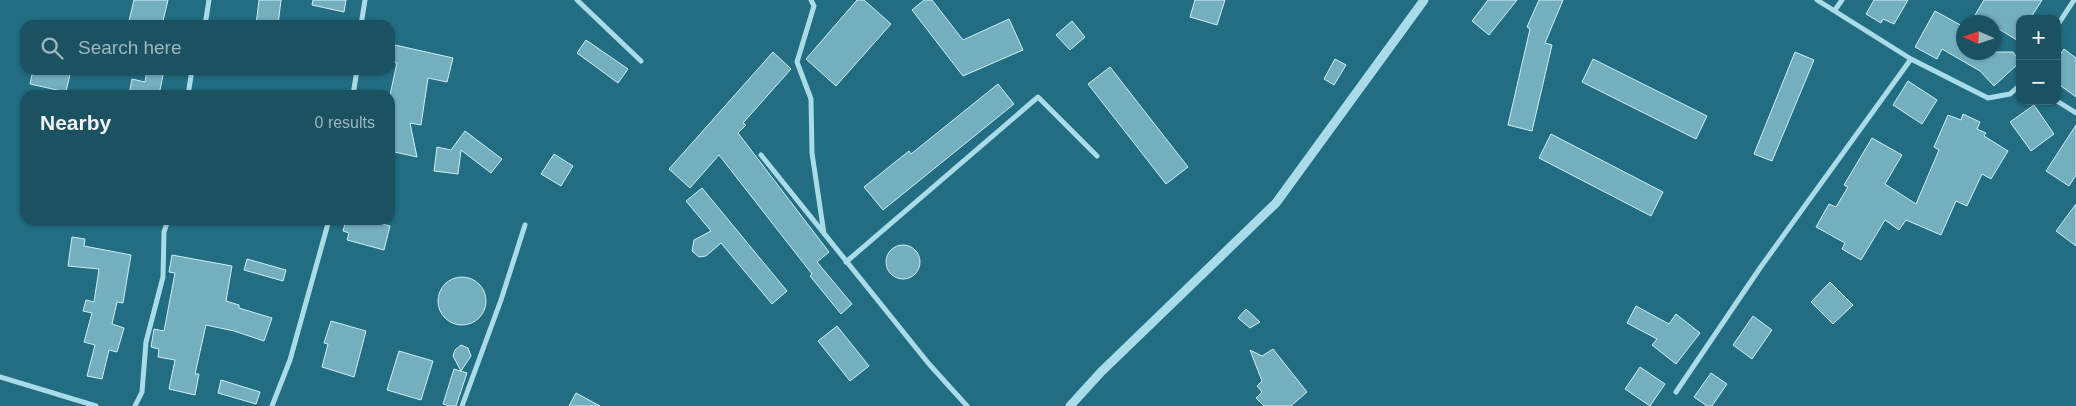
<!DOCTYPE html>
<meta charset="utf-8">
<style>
body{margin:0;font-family:Helvetica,sans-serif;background:#275c6b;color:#f1f3f6}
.controls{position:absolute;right:15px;top:15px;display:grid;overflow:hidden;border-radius:10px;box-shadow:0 1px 4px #0004}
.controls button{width:45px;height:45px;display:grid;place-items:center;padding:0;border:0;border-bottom:1px solid #386977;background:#1a5262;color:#f1f3f6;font:25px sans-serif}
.compass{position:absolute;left:1956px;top:15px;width:45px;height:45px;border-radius:50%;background:#1a5262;box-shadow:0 1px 4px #0004;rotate:273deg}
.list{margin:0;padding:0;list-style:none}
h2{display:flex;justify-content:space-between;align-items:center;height:65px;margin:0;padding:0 20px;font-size:21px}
h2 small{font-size:16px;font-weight:400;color:#9fb6be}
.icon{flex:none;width:28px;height:28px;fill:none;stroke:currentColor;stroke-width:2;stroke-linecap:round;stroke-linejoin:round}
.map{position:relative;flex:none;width:2076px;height:406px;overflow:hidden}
.search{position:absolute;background:#1a5262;box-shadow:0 1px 4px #0004;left:20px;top:20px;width:375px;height:55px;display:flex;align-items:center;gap:12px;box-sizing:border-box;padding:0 18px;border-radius:15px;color:#9fb6be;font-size:19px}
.panel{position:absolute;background:#1a5262;box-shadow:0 1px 4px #0004;left:20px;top:90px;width:375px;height:135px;border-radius:15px}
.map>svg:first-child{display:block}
.building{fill:#74afbe;stroke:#cdeef6}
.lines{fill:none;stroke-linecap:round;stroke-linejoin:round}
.minor{stroke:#aadbe8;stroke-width:5}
.tertiary{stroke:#aadbe8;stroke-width:9}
</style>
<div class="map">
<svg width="2076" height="406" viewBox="0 0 2076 406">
<rect width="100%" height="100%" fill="#226d82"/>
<path class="building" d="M 134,0 L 168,0 L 162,25 L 128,25 Z
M 259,0 L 281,0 L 278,25 L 256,25 Z
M 313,0 L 346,0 L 344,12 L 312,5 Z
M 857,0 L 864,0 L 891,24 L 836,86 L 806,59 Z
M 924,0 L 932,0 L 963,40 L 1009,19 L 1023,50 L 963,76 L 912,10 Z
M 1195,0 L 1225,0 L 1217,25 L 1190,17 Z
M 1488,0 L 1517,0 L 1489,35 L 1472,21 Z
M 1539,0 L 1563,0 L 1545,43 L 1552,45 L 1532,131 L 1508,125 L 1530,29 L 1527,27 Z
M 1874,0 L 1908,0 L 1894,24 L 1883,19 L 1881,23 L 1866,14 Z
M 1984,0 L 2042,0 L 2030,19 L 2020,19 L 2020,42 L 1994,26 L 1994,22 L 1987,22 L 1975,15 Z
M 1935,11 L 1964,27 L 1964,52 L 2013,52 L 2020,62 L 1994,86 L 1980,71 L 1942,49 L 1937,59 L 1915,47 Z
M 1072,21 L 1085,37 L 1070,50 L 1056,35 Z
M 586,40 L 628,69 L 618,83 L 577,53 Z
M 395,45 L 453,58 L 447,82 L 428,78 L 421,125 L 410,123 L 417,157 L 390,151 L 390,95 L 397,63 L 391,62 Z
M 2064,49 L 2076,58 L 2076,97 L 2057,83 L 2057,59 Z
M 773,52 L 791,69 L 743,123 L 746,125 L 738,133 L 829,252 L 817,262 L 852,304 L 841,314 L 810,276 L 812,274 L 719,155 L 690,188 L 669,169 Z
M 1795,52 L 1814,60 L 1772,161 L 1754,154 Z
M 1335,59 L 1346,65 L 1334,85 L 1324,79 Z
M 1593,59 L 1707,116 L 1696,139 L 1582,82 Z
M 1110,67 L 1188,167 L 1166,184 L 1088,84 Z
M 33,70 L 71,70 L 66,92 L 30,84 Z
M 147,70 L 164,70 L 159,95 L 129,95 L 132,79 L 145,82 Z
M 1908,81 L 1937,100 L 1922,124 L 1893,105 Z
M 998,84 L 1014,104 L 883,210 L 864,187 L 909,151 L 911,154 Z
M 2034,105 L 2054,134 L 2031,151 L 2010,122 Z
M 1963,114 L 1980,122 L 1977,129 L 1986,133 L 1984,136 L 2008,151 L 1991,179 L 1982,174 L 1967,206 L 1956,201 L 1941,235 L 1906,220 L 1899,230 L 1885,220 L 1861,260 L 1842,249 L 1845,243 L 1816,227 L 1829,204 L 1836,207 L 1848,187 L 1844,185 L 1872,138 L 1902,155 L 1885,184 L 1916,204 L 1939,150 L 1934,147 L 1948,115 L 1961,120 Z
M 2076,125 L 2076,175 L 2069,186 L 2046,171 Z
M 465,131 L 502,159 L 491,173 L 461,150 L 458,174 L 434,171 L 437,147 L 451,150 Z
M 1551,134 L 1663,192 L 1651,216 L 1539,158 Z
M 554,154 L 573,166 L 561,186 L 541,174 Z
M 702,188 L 787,291 L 772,304 L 721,243 L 706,256 L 699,257 L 692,251 L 694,240 L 711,231 L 686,201 Z
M 2076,204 L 2076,246 L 2056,231 Z
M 346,220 L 366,220 L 390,226 L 384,250 L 347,240 L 349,233 L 343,231 Z
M 72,237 L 85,239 L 84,246 L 131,255 L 123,303 L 117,302 L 112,324 L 124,328 L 117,352 L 109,350 L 102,379 L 87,376 L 95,345 L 84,342 L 92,313 L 83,311 L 86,300 L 94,302 L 99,269 L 68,266 Z
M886 262a17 17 0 1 1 34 0a17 17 0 1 1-34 0Z
M 172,255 L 232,266 L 226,301 L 239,305 L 239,308 L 272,318 L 264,341 L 234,331 L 206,325 L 195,374 L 199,374 L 195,395 L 169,389 L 175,360 L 158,357 L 159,349 L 151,347 L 154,329 L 164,331 L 175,273 L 169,272 Z
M 247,259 L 286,270 L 283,281 L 244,270 Z
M438 301a24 24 0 1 1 48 0a24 24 0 1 1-48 0Z
M 1830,282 L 1853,305 L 1833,324 L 1811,302 Z
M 1636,306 L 1669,324 L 1676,314 L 1700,333 L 1676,364 L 1652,345 L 1657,339 L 1627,323 Z
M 1246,309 L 1260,322 L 1250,328 L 1238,318 Z
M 1753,316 L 1772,330 L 1752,359 L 1733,345 Z
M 331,321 L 366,331 L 354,377 L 322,367 L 328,344 L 324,343 Z
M 837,326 L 869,366 L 850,381 L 818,341 Z
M 461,345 L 468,348 L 471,356 L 461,371 L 453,356 L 455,350 Z
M 1273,349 L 1307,392 L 1291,406 L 1264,406 L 1256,398 L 1262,392 L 1257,386 L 1262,381 L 1250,350 L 1262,356 Z
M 399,351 L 433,361 L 421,400 L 387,390 Z
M 1640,367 L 1665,384 L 1650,406 L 1625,389 Z
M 454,369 L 467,373 L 456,406 L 449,406 L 443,404 Z
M 1711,373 L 1727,384 L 1712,406 L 1707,406 L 1694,397 Z
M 221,380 L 260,392 L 256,404 L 218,393 Z
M 576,393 L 600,406 L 569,406 Z"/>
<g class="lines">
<path class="minor" d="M 577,0 L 641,61
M 811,0 L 814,6 L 797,62 L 811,99 L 812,153 L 824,234
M 1817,0 L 1911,59 L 1988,98 L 2010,94 L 2020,85
M 1835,10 L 1842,0
M 205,25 L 209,0
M 361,25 L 365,0
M 2057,26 L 2074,0
M 188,95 L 192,70
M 353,95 L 357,70
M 2057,101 L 2076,113
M 761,155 L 929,364 L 967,406
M 846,262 L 1038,97 L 1097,156
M 0,377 L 96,406
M 1676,392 L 1760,268 L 1911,59
M 135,406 L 142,392 L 146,342 L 163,277 L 164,232 L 168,220
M 272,406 L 290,360 L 329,220
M 462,406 L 501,300 L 525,225"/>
<path class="tertiary" d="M 1070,406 L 1101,372 L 1276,203 L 1424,0"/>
</g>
</svg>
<div class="controls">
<button>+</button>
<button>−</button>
</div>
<svg class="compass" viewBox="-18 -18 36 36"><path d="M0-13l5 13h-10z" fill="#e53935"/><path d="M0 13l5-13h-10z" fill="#9fb6be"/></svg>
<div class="search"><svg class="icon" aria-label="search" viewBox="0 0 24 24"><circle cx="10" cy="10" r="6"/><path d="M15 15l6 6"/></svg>Search here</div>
<section class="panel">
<h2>Nearby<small>0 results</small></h2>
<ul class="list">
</ul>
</section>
</div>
